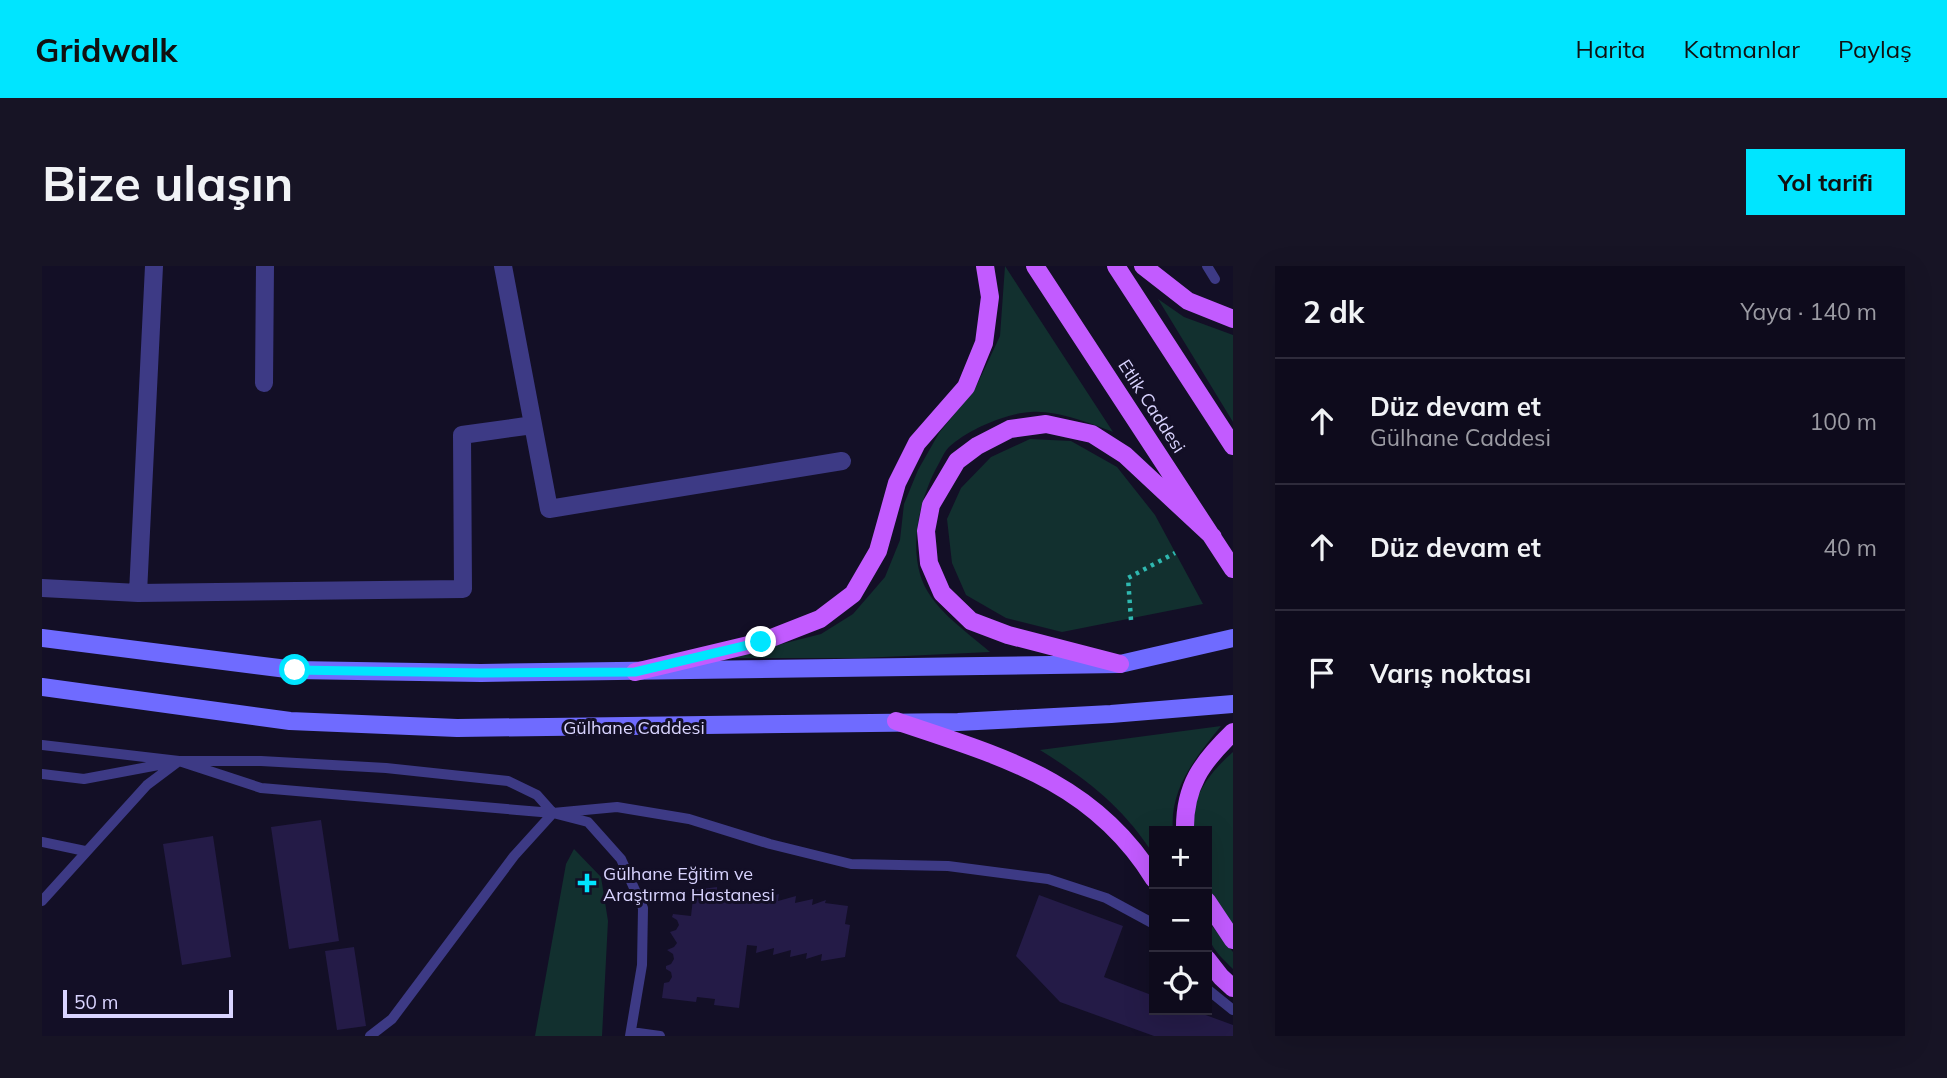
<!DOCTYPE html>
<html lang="tr">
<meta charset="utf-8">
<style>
body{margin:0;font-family:Mulish,sans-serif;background:#171425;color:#f1f3f6}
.controls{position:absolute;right:21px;bottom:21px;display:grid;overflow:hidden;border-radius:0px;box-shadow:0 7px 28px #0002}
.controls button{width:63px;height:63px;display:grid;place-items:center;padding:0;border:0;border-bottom:2px solid #2e2b3b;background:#0e0b1c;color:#f1f3f6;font:35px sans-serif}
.scale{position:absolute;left:21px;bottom:18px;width:170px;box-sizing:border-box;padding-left:7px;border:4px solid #d9d4ff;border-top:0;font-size:19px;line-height:24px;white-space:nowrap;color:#d9d4ff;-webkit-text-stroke:5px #130f26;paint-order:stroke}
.stop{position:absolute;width:21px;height:21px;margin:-16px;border:5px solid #00e5ff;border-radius:50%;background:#fff}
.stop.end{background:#00e5ff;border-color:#fff;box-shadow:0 2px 7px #0008}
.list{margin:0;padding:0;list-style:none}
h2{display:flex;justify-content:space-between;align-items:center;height:91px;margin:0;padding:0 28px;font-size:30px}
h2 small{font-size:23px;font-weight:400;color:#9b9ba3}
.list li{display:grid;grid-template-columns:46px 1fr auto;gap:21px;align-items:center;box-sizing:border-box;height:126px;padding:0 28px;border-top:2px solid #2e2b3b}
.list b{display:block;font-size:26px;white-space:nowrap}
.list p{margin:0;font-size:23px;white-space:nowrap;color:#9b9ba3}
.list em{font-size:23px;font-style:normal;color:#9b9ba3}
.icon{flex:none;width:38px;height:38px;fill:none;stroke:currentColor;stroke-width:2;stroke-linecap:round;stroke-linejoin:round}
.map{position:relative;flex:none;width:1191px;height:770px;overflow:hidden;border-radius:0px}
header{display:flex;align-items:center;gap:42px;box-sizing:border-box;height:98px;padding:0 35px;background:#00e5ff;color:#111}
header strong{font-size:33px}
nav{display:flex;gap:38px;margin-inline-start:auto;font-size:24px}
.intro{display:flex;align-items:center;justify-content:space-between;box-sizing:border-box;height:168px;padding:0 42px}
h1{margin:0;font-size:49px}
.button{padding:18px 32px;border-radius:0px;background:#00e5ff;color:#111;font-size:24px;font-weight:700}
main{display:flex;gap:42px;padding:0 42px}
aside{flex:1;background:#0e0b1c;border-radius:0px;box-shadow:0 7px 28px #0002}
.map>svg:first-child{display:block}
.green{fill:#12302f}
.building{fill:#241b47}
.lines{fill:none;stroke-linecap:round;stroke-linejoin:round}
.path{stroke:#2fb8b0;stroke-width:4.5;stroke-dasharray:3.5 5;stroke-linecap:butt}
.service{stroke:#3d3a85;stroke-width:10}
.minor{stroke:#3d3a85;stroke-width:18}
.secondary{stroke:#6f6bff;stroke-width:18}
.primary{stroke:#c25bff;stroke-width:18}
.route{stroke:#00e5ff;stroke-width:9}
.poi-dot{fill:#00e5ff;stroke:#130f26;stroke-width:2.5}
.labels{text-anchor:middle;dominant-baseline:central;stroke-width:6;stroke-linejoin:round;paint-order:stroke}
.street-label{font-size:18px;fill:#d9d4ff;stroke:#130f26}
.poi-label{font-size:18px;fill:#d9d4ff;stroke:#130f26;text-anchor:start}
</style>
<header>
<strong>Gridwalk</strong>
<nav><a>Harita</a><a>Katmanlar</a><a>Paylaş</a></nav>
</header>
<div class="intro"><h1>Bize ulaşın</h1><a class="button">Yol tarifi</a></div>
<main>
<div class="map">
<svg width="1191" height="770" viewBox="0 0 1191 770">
<rect width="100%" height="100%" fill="#130f26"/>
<path class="green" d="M 963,0 L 1071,166 C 1048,157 1014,144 989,146 C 964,147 925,164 907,181 C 902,186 899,194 896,199 C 879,230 868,273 878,308 C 887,341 923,364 948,386 L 820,392 L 685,392 L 779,368 L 811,348 L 843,311 L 858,274 L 862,238 L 876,204 L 897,167 L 933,123 L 958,70 Z
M 1116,33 L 1142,51 L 1191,69 L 1191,156 Z
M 988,173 L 1029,175 L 1075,201 L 1113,249 L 1161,338 L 1020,366 L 964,352 L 924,329 L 910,297 L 905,253 L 919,222 L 949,191 Z
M 1179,460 C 1154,491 1127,523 1131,565 L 1112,565 L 1112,589 C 1081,541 1046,514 998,484 Z
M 1191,486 L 1191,661 L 1170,632 L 1165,617 L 1165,565 L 1152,565 C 1146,533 1169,505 1191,486 Z
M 532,583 L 559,611 L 566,655 L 560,770 L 493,770 L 524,598 Z
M 1165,654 L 1191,686 L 1191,703 C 1174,686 1165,679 1165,654 Z"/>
<path class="building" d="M 279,554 L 297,675 L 247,683 L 229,561 Z
M 171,570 L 189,691 L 140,699 L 121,578 Z
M 675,621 L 675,627 L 698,623 L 697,629 L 720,626 L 719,633 L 737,628 L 736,635 L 754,630 L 753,637 L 771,633 L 770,639 L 784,634 L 783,637 L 806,640 L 803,658 L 808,659 L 803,691 L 779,695 L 780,688 L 764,693 L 765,687 L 748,691 L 749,684 L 731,689 L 732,682 L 714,687 L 715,680 L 705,679 L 697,742 L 672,739 L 673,733 L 655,731 L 654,736 L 620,732 L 622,717 L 627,716 L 630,711 L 629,706 L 624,703 L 624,700 L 629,698 L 632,693 L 631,688 L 625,684 L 632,681 L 635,677 L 628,666 L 634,664 L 637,659 L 635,654 L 630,651 L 631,648 L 649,650 L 652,624 Z
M 997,629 L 1081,660 L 1062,711 L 1112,730 L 1112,744 L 1150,744 L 1191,759 L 1191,770 L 1112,770 L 1018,736 L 974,690 Z
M 312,681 L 324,760 L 295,764 L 283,685 Z"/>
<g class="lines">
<path class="path" d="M 1089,354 L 1086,312 L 1133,287"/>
<path class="service" d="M 1165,0 L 1173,13
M 0,479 L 137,495 L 219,522 L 511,547 L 575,541 L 647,553 L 728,578 L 809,598 L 906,600 L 1006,613 L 1064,632 L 1112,658
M 0,508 L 42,513 L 127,497
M 0,576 L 43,585
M 0,635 L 105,519 L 137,495 L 219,495 L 344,502 L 466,515 L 495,529 L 511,547 L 546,556 L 579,593 L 601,642 L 600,699 L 588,770
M 1165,723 L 1191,744
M 589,766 L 618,770
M 328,770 L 350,753 L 472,590 L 511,547"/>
<path class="minor" d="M 461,0 L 507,243 L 800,195
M 222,117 L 223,0
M 0,322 L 96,327 L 421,323 L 420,169 L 491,159
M 96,327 L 112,0"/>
<path class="secondary" d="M 0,372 L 253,404 L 439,407 L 1078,398 L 1191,372
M 0,421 L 248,455 L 415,462 L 916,456 L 1069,448 L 1191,438"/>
<path class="primary" d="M 993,0 L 1191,303
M 1074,0 L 1191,180
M 1101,0 L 1146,35 L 1191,53
M 1078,398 L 966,369 L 929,355 L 900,327 L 887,297 L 884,265 L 889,239 L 915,195 L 935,180 L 968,163 L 1004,158 L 1050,168 L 1083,189 L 1171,271
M 593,406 L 719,376 L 778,353 L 811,328 L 836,285 L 855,217 L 875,177 L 924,121 L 942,77 L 948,31 L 943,0
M 854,455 C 957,490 1051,514 1112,613
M 1143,565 C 1142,520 1160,496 1191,466
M 1165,635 L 1191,674
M 1165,693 L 1179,711 L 1191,722"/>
</g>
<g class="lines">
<path class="route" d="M 253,404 L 439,407 L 593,406 L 719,376"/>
</g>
<path class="poi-dot" d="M541.5 606.5h7v7h7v7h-7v7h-7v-7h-7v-7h7z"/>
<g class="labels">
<g class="street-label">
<text transform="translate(1110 140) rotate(57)">Etlik Caddesi</text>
<text x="592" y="461">Gülhane Caddesi</text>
</g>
<g class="poi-label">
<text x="561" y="607">Gülhane Eğitim ve<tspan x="561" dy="21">Araştırma Hastanesi</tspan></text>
</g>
</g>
</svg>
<div class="controls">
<button>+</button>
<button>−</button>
<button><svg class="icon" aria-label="locate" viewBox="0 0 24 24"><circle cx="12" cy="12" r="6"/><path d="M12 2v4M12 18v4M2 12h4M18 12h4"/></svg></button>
</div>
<div class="scale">50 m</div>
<div class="stop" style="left:253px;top:404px"></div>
<div class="stop end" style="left:719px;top:376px"></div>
</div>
<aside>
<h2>2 dk<small>Yaya · 140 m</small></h2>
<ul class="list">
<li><svg class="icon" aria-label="ahead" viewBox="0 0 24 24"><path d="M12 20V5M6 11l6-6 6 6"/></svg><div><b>Düz devam et</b><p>Gülhane Caddesi</p></div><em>100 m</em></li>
<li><svg class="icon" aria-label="ahead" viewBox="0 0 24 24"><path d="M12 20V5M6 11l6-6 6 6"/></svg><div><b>Düz devam et</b></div><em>40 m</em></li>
<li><svg class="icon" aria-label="arrive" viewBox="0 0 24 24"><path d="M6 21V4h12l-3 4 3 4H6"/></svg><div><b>Varış noktası</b></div></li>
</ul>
</aside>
</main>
